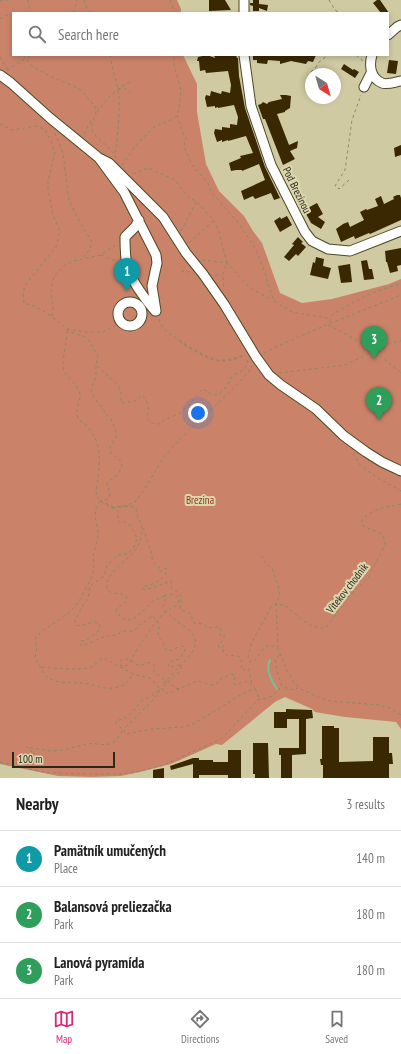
<!DOCTYPE html>
<meta charset="utf-8">
<style>
body{margin:0;font-family:"PT Sans Narrow",sans-serif;background:#f6f6f6;color:#222}
.compass{position:absolute;left:305px;top:68px;width:36px;height:36px;border-radius:50%;background:#fff;box-shadow:0 2px 6px #0003;rotate:143deg}
.scale{position:absolute;left:12px;bottom:10px;width:103px;box-sizing:border-box;padding-left:4px;border:2px solid #2a2819;border-top:0;font-size:11px;line-height:14px;white-space:nowrap;color:#2a2819;-webkit-text-stroke:3px #ddd7b0;paint-order:stroke}
.you{position:absolute;left:198px;top:413px;width:14px;height:14px;margin:-10px;border:3px solid #fff;border-radius:50%;background:#1a73e8;box-shadow:0 0 0 6px #1a73e833}
.badge{display:grid;place-items:center;width:26px;height:26px;border-radius:50%;background:#db2777;color:#fff;font-size:13px;font-weight:700}
.pin{position:absolute;translate:-50% -33px;filter:drop-shadow(0 1px 2px #0008)}
.pin::after{content:'';position:absolute;top:21px;width:14px;height:12px;background:inherit;clip-path:polygon(0 0,100% 0,50% 100%)}
.list{margin:0;padding:0;list-style:none}
h2{display:flex;justify-content:space-between;align-items:center;height:52px;margin:0;padding:0 16px;font-size:17px}
h2 small{font-size:13px;font-weight:400;color:#767676}
.list li{display:grid;grid-template-columns:26px 1fr auto;gap:12px;align-items:center;box-sizing:border-box;height:56px;padding:0 16px;border-top:1px solid #e0e0e0}
.list b{display:block;font-size:15px;white-space:nowrap}
.list p{margin:0;font-size:13px;white-space:nowrap;color:#767676}
.list em{font-size:13px;font-style:normal;color:#767676}
.icon{flex:none;width:22px;height:22px;fill:none;stroke:currentColor;stroke-width:2;stroke-linecap:round;stroke-linejoin:round}
.map{position:relative;flex:none;width:401px;height:778px;overflow:hidden}
.search{position:absolute;background:#fff;box-shadow:0 2px 6px #0003;left:12px;right:12px;top:12px;height:44px;display:flex;align-items:center;gap:10px;box-sizing:border-box;padding:0 14px;border-radius:0px;color:#767676;font-size:15px}
.sheet{height:220px;background:#fff}
nav{display:flex;justify-content:space-around;align-items:center;box-sizing:border-box;height:56px;border-top:1px solid #e0e0e0;background:#fff;font-size:11px;color:#767676}
nav a{display:grid;justify-items:center;gap:2px}
nav .on{color:#db2777}
.map>svg:first-child{display:block}
.forest{fill:#ca8369}
.lines{fill:none;stroke-linecap:round;stroke-linejoin:round}
.stream{stroke:#74c099;stroke-width:2}
.building{fill:#3a2803}
.minor-casing{stroke:#4d4825;stroke-width:11}
.path{stroke:#8c876a;stroke-width:1;stroke-dasharray:3 3;stroke-linecap:butt}
.minor{stroke:#fff;stroke-width:9}
.labels{text-anchor:middle;dominant-baseline:central;stroke-width:4;stroke-linejoin:round;paint-order:stroke}
.street-label{font-size:11px;fill:#2a2819;stroke:#ddd7b0}
.park-label{font-size:11px;fill:#8d3814;stroke:#ddd7b0}
</style>
<div class="map">
<svg width="401" height="778" viewBox="0 0 401 778">
<rect width="100%" height="100%" fill="#d0caa3"/>
<path class="forest" d="M 0,0 L 177,0 L 181,9 L 181,13 L 13,13 L 13,55 L 183,55 L 197,84 L 197,112 L 206,164 L 219,191 L 244,216 L 253,231 L 262,243 L 280,293 L 302,303 L 332,299 L 389,284 L 401,279 L 401,729 L 396,722 L 345,717 L 315,712 L 312,709 L 285,697 L 275,702 L 222,745 L 216,744 L 171,764 L 140,772 L 121,776 L 92,777 L 58,776 L 0,764 Z"/>
<g class="lines">
<path class="stream" d="M 270,660 C 265,670 272,681 277,689"/>
</g>
<path class="building" d="M 209,0 L 225,0 L 231,10 L 209,11 Z
M 253,0 L 259,0 L 259,4 L 268,5 L 267,11 L 259,8 L 259,11 L 253,11 L 253,6 L 250,5 L 250,3 L 253,3 Z
M 377,0 L 380,0 L 389,13 L 381,13 L 373,3 Z
M 207,55 L 215,58 L 214,55 L 236,55 L 237,58 L 238,58 L 239,76 L 245,108 L 265,167 L 280,198 L 274,200 L 271,193 L 255,199 L 253,196 L 244,200 L 241,191 L 265,180 L 259,164 L 242,171 L 242,170 L 236,170 L 231,171 L 229,163 L 241,158 L 240,156 L 253,153 L 246,136 L 228,141 L 228,140 L 222,142 L 222,140 L 217,142 L 214,133 L 215,129 L 222,130 L 222,127 L 230,128 L 230,124 L 237,125 L 238,117 L 234,105 L 218,108 L 218,107 L 215,108 L 215,106 L 207,107 L 205,98 L 206,95 L 210,96 L 211,91 L 221,94 L 222,91 L 230,93 L 231,85 L 228,71 L 206,73 L 205,70 L 200,71 L 199,61 L 197,61 L 198,57 Z
M 253,55 L 316,55 L 313,62 L 308,61 L 306,64 L 291,61 L 280,64 L 280,61 L 268,60 L 267,64 L 257,63 L 257,60 L 253,60 Z
M 389,60 L 398,61 L 396,74 L 387,73 Z
M 344,64 L 353,70 L 354,69 L 359,72 L 355,78 L 341,69 Z
M 280,95 L 286,95 L 291,96 L 290,108 L 285,111 L 285,112 L 277,114 L 289,145 L 298,141 L 297,148 L 290,151 L 295,159 L 283,165 L 265,119 L 263,119 L 258,105 L 261,104 L 263,102 L 267,104 L 269,102 L 282,99 Z
M 401,145 L 401,155 L 395,157 L 394,148 Z
M 397,195 L 400,195 L 401,198 L 401,220 L 370,234 L 369,233 L 355,239 L 354,236 L 341,242 L 336,229 L 343,224 L 348,222 L 350,227 L 364,220 L 360,212 L 366,209 L 367,210 L 378,206 L 375,199 L 381,196 L 384,204 L 394,199 L 393,197 Z
M 317,203 L 323,214 L 318,217 L 325,222 L 321,229 L 311,223 L 304,210 Z
M 287,216 L 292,225 L 280,232 L 274,221 L 280,217 L 281,219 Z
M 298,237 L 303,242 L 301,243 L 306,247 L 298,256 L 296,254 L 289,261 L 284,257 L 294,245 L 292,244 Z
M 401,248 L 401,265 L 397,266 L 398,271 L 390,273 L 387,262 L 386,262 L 385,251 Z
M 316,257 L 324,259 L 323,266 L 331,268 L 328,279 L 310,275 L 313,262 L 315,263 Z
M 367,260 L 369,269 L 372,269 L 374,279 L 364,280 L 361,261 Z
M 350,264 L 352,282 L 341,283 L 338,266 Z
M 286,709 L 312,710 L 313,718 L 306,719 L 306,754 L 292,755 L 292,778 L 281,778 L 281,755 L 279,755 L 279,748 L 299,748 L 299,719 L 287,719 L 287,728 L 274,728 L 274,712 L 286,712 Z
M 322,726 L 334,726 L 334,728 L 339,728 L 339,762 L 373,761 L 373,737 L 389,737 L 389,753 L 392,753 L 393,764 L 389,764 L 389,778 L 323,778 L 323,765 L 321,765 L 320,759 L 322,759 Z
M 253,743 L 268,743 L 269,778 L 255,778 L 255,774 L 253,774 Z
M 228,750 L 241,750 L 241,778 L 228,778 L 228,775 L 199,775 L 199,778 L 193,778 L 193,764 L 171,770 L 170,766 L 193,758 L 199,758 L 199,760 L 213,760 L 213,762 L 228,762 Z
M 164,768 L 164,778 L 153,778 L 153,770 Z"/>
<g class="lines">
<g class="minor-casing">
<path id="minor" d="M 244,13 L 244,0
M 388,35 L 397,27 L 401,25
M 244,55 L 251,106 L 271,165 L 305,232 L 312,241 L 328,249 L 350,251 L 401,231
M 372,55 C 369,65 370,78 382,83 C 387,85 395,82 401,81
M 0,75 L 11,83 L 50,118 L 99,158 L 124,192 L 156,255 L 157,263 L 155,272 L 152,286 L 156,311
M 364,87 L 371,73
M 99,158 L 109,163 L 163,217 L 186,253 L 203,274 L 224,304 L 256,357 L 269,375 L 281,385 L 316,409 L 344,436 L 366,452 L 382,462 L 401,471
M 139,220 L 135,227 L 125,237 C 125,246 125,256 127,265 C 130,280 146,300 155,311
M118 314a12 12 0 1 1 24 0a12 12 0 1 1-24 0Z"/>
</g>
<path class="path" d="M 28,0 L 30,13
M 84,0 L 89,13
M 170,0 L 175,13
M 329,0 L 335,10 L 340,13
M 0,1 L 9,0
M 74,13 L 77,0
M 0,19 L 6,15 L 13,15
M 13,40 L 12,42 L 13,43
M 23,55 L 32,66 L 50,76 L 73,86 L 82,91 L 88,98 L 96,108 L 96,113 L 92,123 L 92,130 L 96,136 L 107,146 L 115,155
M 110,55 C 112,70 118,83 119,98 C 120,117 117,137 115,155 L 116,158
M 356,55 L 363,61
M 0,57 L 8,70
M 7,70 L 26,58 L 36,55
M 311,72 L 316,67 L 318,63 L 328,55
M 118,89 C 127,88 127,88 132,96
M 97,112 C 107,98 117,88 132,81
M 177,115 L 183,134 L 186,137 L 186,141 L 184,144 L 185,149 L 192,165 L 208,183 L 211,192 L 236,220 L 254,246 L 266,275 L 267,282 L 274,301 L 292,312 L 327,318 L 330,320
M 0,124 L 12,130 L 37,126 L 45,130 L 51,141 L 55,152 L 48,182 L 48,190 L 53,215 L 60,231 L 56,247 L 26,284 L 23,292 L 24,303 C 41,307 54,318 67,329 L 68,331 L 85,337 L 89,341 L 98,356 L 96,365 L 118,385 L 121,391 L 121,403 L 135,401 L 142,395 C 149,401 149,410 147,418 L 151,423 L 160,424 C 164,419 170,418 176,415 C 187,409 195,398 202,389 C 207,390 210,395 213,395 C 218,396 226,388 228,384 C 229,382 229,380 231,378 C 239,369 244,375 248,360
M 55,133 L 63,153 L 69,201 L 78,219 L 92,242 L 90,249 L 83,258
M 84,134 L 92,119
M 122,165 L 136,145 L 154,127 L 171,120 L 177,115 L 179,109 L 181,91 L 174,64 L 174,55
M 133,174 L 148,168 L 175,180 L 189,198 L 196,201 L 214,221 L 218,229 L 227,263 L 223,275 L 224,290
M 349,180 L 339,189 L 335,186 L 345,170 L 352,120 L 361,95
M 181,231 L 196,202
M 189,243 L 213,221
M 101,255 L 118,262
M 202,260 L 227,263 L 250,288 L 272,300
M 181,271 L 190,272
M 215,275 L 222,275
M 52,316 L 53,308 L 51,289 L 54,276 L 64,266 L 73,261 L 101,255 L 117,244
M 159,319 C 160,323 162,327 165,330 C 174,338 206,358 217,360 C 226,361 235,358 244,355
M 330,322 C 330,317 332,315 336,312 L 367,295 L 401,283
M 328,325 C 355,338 379,353 401,373
M 67,329 L 85,332 L 103,332 L 121,322
M 67,331 C 67,341 61,364 64,371 C 68,379 78,384 80,394 C 81,402 74,409 78,418 C 80,421 84,423 87,426 C 89,428 91,431 92,433 C 105,452 97,476 96,496 L 102,503 L 118,511 L 119,513 L 117,519 L 119,522 C 121,522 123,522 126,522 C 131,525 136,534 137,539 L 133,549 L 127,554 L 118,555 L 107,565 L 104,576 L 90,586 L 88,599 L 83,605 L 75,620 L 76,625 C 85,628 91,618 100,625 L 99,630 L 87,640 L 81,641 L 80,644 L 82,646 L 106,636 L 117,635 L 122,631 L 133,631 L 136,629 L 140,624 L 149,619 L 151,616 L 153,616 L 159,624 L 158,637 C 167,644 161,642 166,650 C 171,653 177,646 183,646 L 185,648 L 185,651 L 179,659 L 170,662 L 168,664 L 169,667 L 178,665 L 180,666
M 180,341 L 181,343 C 192,349 209,361 221,361 C 230,362 238,358 246,355
M 264,353 C 308,331 355,314 401,295
M 96,366 L 96,377 L 93,383 L 91,390 L 95,399 L 108,416 L 111,419 L 117,435 L 110,447 L 110,452 C 114,456 119,458 122,463 C 121,475 115,476 107,483 C 107,490 113,491 108,499 L 100,501
M 279,373 L 345,365 L 391,343 L 401,341
M 353,453 L 360,465 L 378,478 L 401,491
M 100,501 L 96,508 L 95,516 L 98,530 L 98,538 L 93,556 L 94,569 L 90,581 L 78,603 L 71,611 L 62,618 L 42,631 L 37,636 L 35,640 L 37,647 L 35,657 C 37,661 43,673 46,676 C 57,686 75,681 89,684 C 97,686 104,689 113,688 C 124,686 128,683 133,674
M 100,501 L 114,507 L 125,506 L 136,501 L 147,485 L 164,457 L 180,439 L 236,386 L 249,371 L 252,366
M 401,504 C 384,508 375,507 362,520 L 362,525 C 372,532 385,530 385,544 L 368,578 L 343,602 L 329,625 L 324,628 L 320,628 L 310,625 L 304,621 L 284,605 L 276,604 L 271,607 L 262,624 L 252,642 L 248,657 L 249,661 L 252,662 L 256,659 L 264,648 L 270,645 L 278,649 L 287,670 L 293,681 L 299,688 L 320,698 L 330,701 L 379,705 L 390,708 L 401,715
M 113,508 L 131,506 L 136,508 C 137,522 146,525 140,541 C 138,546 135,552 130,556 C 124,562 99,580 109,591 C 112,594 117,593 121,594 C 123,595 125,596 127,597 L 126,602 L 117,608 L 116,611 C 130,632 141,611 152,602 C 156,599 160,598 164,596 L 166,598 L 163,606 C 169,617 176,620 185,627 C 189,630 194,634 195,639 C 198,649 187,658 181,665 C 175,671 170,677 164,683 L 162,687
M 143,528 C 146,534 146,539 148,544 C 149,547 150,548 151,551 C 154,561 149,560 159,567 L 160,572 L 166,568 L 167,570 C 163,581 154,584 143,587 L 143,589 L 145,590 L 155,587 L 171,581 L 172,584 L 171,588 C 182,593 182,597 180,608 C 184,613 188,611 192,615 L 192,621 L 194,623 L 203,624 L 208,628 L 216,627 L 220,627 L 221,630 L 220,635 L 221,636 L 224,635 L 224,639 L 218,645 L 219,648 L 224,646 L 223,652 L 226,655 L 238,656 L 240,657 L 242,663 L 241,669 L 243,670 L 248,668 L 249,670 L 252,684
M 261,556 L 264,558 L 266,564 L 272,568 L 277,582 L 279,590 L 279,597 L 276,604 L 278,648
M 164,596 C 169,594 173,593 178,597 L 179,601 L 177,605 L 164,613 L 154,624 L 136,651 L 128,665 L 125,666 L 121,666 L 120,663 L 121,660 C 134,656 132,665 139,665 C 145,666 148,659 154,665 L 154,672 L 176,688 L 179,689
M 279,655 L 275,661 L 278,675 L 282,686 C 288,689 292,691 298,688
M 42,667 C 52,668 83,671 91,667 C 96,665 98,659 104,658 L 133,674 L 150,678 L 160,689
M 164,686 L 180,671 L 181,668 L 180,666
M 162,688 L 165,693 L 170,693 L 197,681 L 212,685 L 216,684 L 221,679 L 232,674 L 235,676 L 234,684 L 236,685 C 245,680 249,680 255,689
M 160,690 L 154,699 L 124,729 L 124,732 L 126,734 L 152,729 L 183,727 L 193,724 L 228,703 L 242,694 L 250,690 L 256,690 L 258,695 L 259,699
M 0,762 L 44,772 L 77,774 L 120,774 L 140,771 L 163,765 L 221,739 L 259,699 C 272,699 273,695 282,686
M 16,764 L 42,761 L 43,758 L 37,756 L 26,747 C 34,748 42,750 50,751 C 63,751 75,747 87,744 C 99,742 109,750 118,737 C 121,734 122,733 122,729 L 116,723 L 116,721 L 125,718 L 132,713 L 141,701 L 147,698 L 150,697 L 162,688"/>
<use href="#minor" class="minor"/>
</g>
<g class="labels">
<g class="street-label">
<text transform="translate(297 190) rotate(64)">Pod Brezinou</text>
<text transform="translate(347 588) rotate(-52)">Vitekov chodník</text>
</g>
<g class="park-label">
<text x="200" y="500">Brezina</text>
</g>
</g>
</svg>
<svg class="compass" viewBox="-18 -18 36 36"><path d="M0-13l5 13h-10z" fill="#e53935"/><path d="M0 13l5-13h-10z" fill="#767676"/></svg>
<div class="scale">100 m</div>
<div class="you"></div>
<div class="pin badge" style="left:127px;top:291px;background:#0f9aa8">1</div>
<div class="pin badge" style="left:379px;top:420px;background:#2e9e5b">2</div>
<div class="pin badge" style="left:374px;top:359px;background:#2e9e5b">3</div>
<div class="search"><svg class="icon" aria-label="search" viewBox="0 0 24 24"><circle cx="10" cy="10" r="6"/><path d="M15 15l6 6"/></svg>Search here</div>
</div>
<section class="sheet">
<h2>Nearby<small>3 results</small></h2>
<ul class="list">
<li><span class="badge" style="background:#0f9aa8">1</span><div><b>Pamätník umučených</b><p>Place</p></div><em>140 m</em></li>
<li><span class="badge" style="background:#2e9e5b">2</span><div><b>Balansová preliezačka</b><p>Park</p></div><em>180 m</em></li>
<li><span class="badge" style="background:#2e9e5b">3</span><div><b>Lanová pyramída</b><p>Park</p></div><em>180 m</em></li>
</ul>
</section>
<nav>
<a class="on"><svg class="icon" aria-label="map" viewBox="0 0 24 24"><path d="M3 6l6-2 6 2 6-2v14l-6 2-6-2-6 2zM9 4v14M15 6v14"/></svg>Map</a>
<a><svg class="icon" aria-label="directions" viewBox="0 0 24 24"><path d="M12 3l9 9-9 9-9-9zM9 14v-3h6M13 9l2 2-2 2"/></svg>Directions</a>
<a><svg class="icon" aria-label="saved" viewBox="0 0 24 24"><path d="M7 4h10v16l-5-4-5 4z"/></svg>Saved</a>
</nav>
